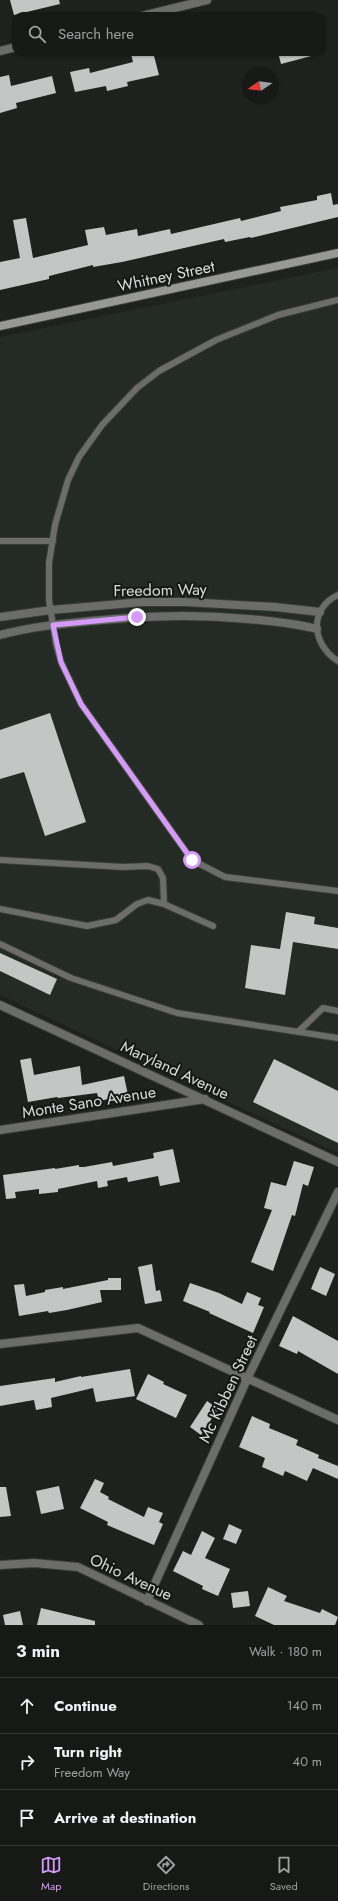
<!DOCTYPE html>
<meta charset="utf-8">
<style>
body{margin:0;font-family:Jost,sans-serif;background:#242624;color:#f1f3f6}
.compass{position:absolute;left:242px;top:68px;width:36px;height:36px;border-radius:50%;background:#171917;box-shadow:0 1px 3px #0004;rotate:257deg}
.stop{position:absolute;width:12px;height:12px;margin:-9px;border:3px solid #d69bfa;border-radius:50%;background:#fff}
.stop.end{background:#d69bfa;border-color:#fff;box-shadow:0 1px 4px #0008}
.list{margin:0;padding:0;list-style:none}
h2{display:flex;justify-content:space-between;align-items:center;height:52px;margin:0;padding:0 16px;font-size:17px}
h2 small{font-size:13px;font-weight:400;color:#9ea0a1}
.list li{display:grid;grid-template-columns:26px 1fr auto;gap:12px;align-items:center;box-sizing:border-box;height:56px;padding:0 16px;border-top:1px solid #363836}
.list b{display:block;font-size:15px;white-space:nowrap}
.list p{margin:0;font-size:13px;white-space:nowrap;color:#9ea0a1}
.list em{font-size:13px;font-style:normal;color:#9ea0a1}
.icon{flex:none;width:22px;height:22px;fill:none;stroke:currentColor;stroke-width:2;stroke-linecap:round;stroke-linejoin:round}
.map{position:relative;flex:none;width:338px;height:1625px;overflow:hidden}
.search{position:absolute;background:#171917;box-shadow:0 1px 3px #0004;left:12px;right:12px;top:12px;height:44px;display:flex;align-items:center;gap:10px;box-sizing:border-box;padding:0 14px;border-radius:12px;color:#9ea0a1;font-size:15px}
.sheet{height:220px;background:#171917}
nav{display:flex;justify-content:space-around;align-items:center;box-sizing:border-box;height:56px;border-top:1px solid #363836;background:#171917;font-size:11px;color:#9ea0a1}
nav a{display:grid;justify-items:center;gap:2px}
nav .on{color:#d69bfa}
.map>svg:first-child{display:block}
.built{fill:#242b24}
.building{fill:#c2c7c6}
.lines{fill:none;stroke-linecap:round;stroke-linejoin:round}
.lane-casing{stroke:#393b39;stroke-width:8}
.street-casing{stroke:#393b39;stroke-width:10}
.secondary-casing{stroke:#393b39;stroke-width:10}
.lane{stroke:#6c6d6b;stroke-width:6}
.street{stroke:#6c6d6b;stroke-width:8}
.secondary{stroke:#989895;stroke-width:8}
.route{stroke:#d69bfa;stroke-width:5}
.labels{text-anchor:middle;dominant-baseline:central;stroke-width:4;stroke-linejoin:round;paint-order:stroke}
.street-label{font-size:16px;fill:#d9dbd9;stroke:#151816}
</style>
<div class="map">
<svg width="338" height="1625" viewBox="0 0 338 1625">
<rect width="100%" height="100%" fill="#1f211f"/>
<path class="built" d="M 338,268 L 338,1153 L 0,995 L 0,337 Z"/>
<path class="building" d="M 10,0 L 59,0 L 60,4 L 14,15 Z
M 142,52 L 153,52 L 159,75 L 127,82 L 128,86 L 107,91 L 106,86 L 75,92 L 70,72 L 89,68 L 90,73 L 133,62 L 131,54 Z
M 278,52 L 314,52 L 315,55 L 281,64 Z
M 9,75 L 11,86 L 52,76 L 56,93 L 16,103 L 17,108 L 0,113 L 0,77 Z
M 331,193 L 333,205 L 338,204 L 338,217 L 251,238 L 250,237 L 225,242 L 224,239 L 122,262 L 93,267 L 93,265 L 49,276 L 49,279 L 0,290 L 0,262 L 20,258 L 13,220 L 26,218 L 33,258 L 88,245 L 85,230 L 104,227 L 106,235 L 137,229 L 138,236 L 170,229 L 171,234 L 240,218 L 241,221 L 281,211 L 280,207 L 317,200 L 317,196 Z
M 50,713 L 86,822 L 45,836 L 24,772 L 0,779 L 0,730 Z
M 286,912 L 315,917 L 314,924 L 338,928 L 338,949 L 293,942 L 285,995 L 245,988 L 251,945 L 280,949 Z
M 0,953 L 57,979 L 50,995 L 0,971 Z
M 31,1058 L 34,1075 L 80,1066 L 82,1085 L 124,1076 L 128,1095 L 99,1101 L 97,1093 L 58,1098 L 57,1097 L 28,1102 L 20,1060 Z
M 274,1059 L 338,1091 L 338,1143 L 253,1102 Z
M 173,1149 L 180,1182 L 160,1186 L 158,1176 L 128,1182 L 127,1177 L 107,1181 L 108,1186 L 98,1188 L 97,1181 L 58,1189 L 58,1192 L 39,1194 L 39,1189 L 15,1192 L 16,1198 L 6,1199 L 3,1175 L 55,1168 L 55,1169 L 79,1165 L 79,1167 L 84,1167 L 112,1162 L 113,1166 L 154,1158 L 153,1153 Z
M 294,1161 L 314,1167 L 308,1186 L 303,1184 L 295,1216 L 292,1215 L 273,1271 L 251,1262 L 272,1210 L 264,1208 L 271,1182 L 286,1186 Z
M 152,1264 L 156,1291 L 160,1290 L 162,1301 L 145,1304 L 138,1267 Z
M 320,1267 L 335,1274 L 326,1296 L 311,1289 Z
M 108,1278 L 121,1278 L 121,1290 L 100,1290 L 102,1302 L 67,1310 L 49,1313 L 48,1311 L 19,1316 L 14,1285 L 24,1284 L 26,1296 L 45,1292 L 45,1290 L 63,1287 L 63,1289 L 108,1280 Z
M 190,1283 L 219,1293 L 242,1304 L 247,1292 L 261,1298 L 258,1305 L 264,1307 L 253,1333 L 209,1313 L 210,1312 L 183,1301 Z
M 293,1316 L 338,1341 L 338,1374 L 298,1351 L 297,1354 L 279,1346 Z
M 130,1369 L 135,1396 L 96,1402 L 93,1388 L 51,1398 L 52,1407 L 36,1410 L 34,1400 L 0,1406 L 0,1386 L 55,1378 L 55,1382 L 81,1376 L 81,1377 Z
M 148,1374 L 164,1382 L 163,1384 L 187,1395 L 176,1418 L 136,1399 Z
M 207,1401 L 218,1409 L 201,1435 L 190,1427 Z
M 252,1416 L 270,1424 L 269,1428 L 298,1440 L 296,1445 L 319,1455 L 318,1458 L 338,1466 L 338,1479 L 313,1468 L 307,1481 L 285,1471 L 283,1476 L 262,1467 L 265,1458 L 239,1447 Z
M 95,1479 L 104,1483 L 100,1492 L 109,1497 L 108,1499 L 144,1517 L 148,1507 L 163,1513 L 159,1522 L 163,1524 L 154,1545 L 107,1525 L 108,1522 L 80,1508 Z
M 59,1486 L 64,1509 L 41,1514 L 36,1491 Z
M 0,1487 L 6,1487 L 11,1516 L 0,1517 Z
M 229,1524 L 242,1530 L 236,1544 L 223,1539 Z
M 202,1531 L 215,1538 L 205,1558 L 230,1569 L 218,1596 L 202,1589 L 203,1586 L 173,1571 L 183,1551 L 191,1555 Z
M 268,1587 L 287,1596 L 284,1601 L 320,1613 L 322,1609 L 338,1617 L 335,1625 L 274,1625 L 255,1616 Z
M 248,1591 L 250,1606 L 233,1608 L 231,1593 Z
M 41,1608 L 95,1621 L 95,1625 L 37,1625 Z
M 20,1611 L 23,1625 L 5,1625 L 3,1615 Z"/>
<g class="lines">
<g class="lane-casing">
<path id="lane" d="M 338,300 L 278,315 L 216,340 L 159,371 L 137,388 L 102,425 L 79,457 L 68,480 L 55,525 L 49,563 L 49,600 L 56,644 L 61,662 L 81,704 L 192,860 L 225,877 L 338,891
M 0,541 L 53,541
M 338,595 C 308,609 312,645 338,661
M 0,860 L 123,867 L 148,866 L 158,869 L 163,878 L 164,904
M 0,909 L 87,926 L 116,920 L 137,904 L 148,900 L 164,904 L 213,926
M 0,944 L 71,978 L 177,1013 L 338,1038
M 299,1031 L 323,1008 L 338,1011"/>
</g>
<g class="street-casing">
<path id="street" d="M 142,16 L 207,0
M 0,51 L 16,47
M 0,617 L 51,610 L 143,602 L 185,602 L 275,607 L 320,612
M 0,635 C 30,627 60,624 90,621 C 145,616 192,614 248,619 C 271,621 294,623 317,629
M 0,1005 L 338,1162
M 0,1130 L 205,1099
M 0,1344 L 138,1328 L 338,1420
M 0,1565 L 34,1563 L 78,1567 L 199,1625
M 147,1601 L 248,1377 L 338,1192"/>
</g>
<g class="secondary-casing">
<path id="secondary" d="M 0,326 L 338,253"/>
</g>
<use href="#lane" class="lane"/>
<use href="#street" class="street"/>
<use href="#secondary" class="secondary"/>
</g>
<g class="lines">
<path class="route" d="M 137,617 L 53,625 L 61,662 L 81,704 L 192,860"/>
</g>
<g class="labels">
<g class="street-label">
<text transform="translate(166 276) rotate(-12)">Whitney Street</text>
<text transform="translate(160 590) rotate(-1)">Freedom Way</text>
<text transform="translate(175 1070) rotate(25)">Maryland Avenue</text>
<text transform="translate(89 1102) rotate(-9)">Monte Sano Avenue</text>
<text transform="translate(228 1389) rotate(-65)">Mc Kibben Street</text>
<text transform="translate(131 1577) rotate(25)">Ohio Avenue</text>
</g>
</g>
</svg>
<svg class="compass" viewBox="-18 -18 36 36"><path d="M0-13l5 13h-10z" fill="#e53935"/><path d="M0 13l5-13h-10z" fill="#9ea0a1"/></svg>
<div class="stop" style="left:192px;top:860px"></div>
<div class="stop end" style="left:137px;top:617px"></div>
<div class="search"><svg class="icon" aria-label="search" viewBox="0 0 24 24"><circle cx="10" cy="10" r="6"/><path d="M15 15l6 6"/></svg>Search here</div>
</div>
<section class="sheet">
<h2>3 min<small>Walk · 180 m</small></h2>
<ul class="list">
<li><svg class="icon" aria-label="ahead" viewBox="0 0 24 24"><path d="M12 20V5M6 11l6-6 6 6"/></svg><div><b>Continue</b></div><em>140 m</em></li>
<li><svg class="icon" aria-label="right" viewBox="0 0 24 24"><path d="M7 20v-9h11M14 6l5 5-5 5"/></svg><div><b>Turn right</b><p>Freedom Way</p></div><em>40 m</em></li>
<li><svg class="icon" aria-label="arrive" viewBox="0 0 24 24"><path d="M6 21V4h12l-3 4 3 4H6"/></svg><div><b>Arrive at destination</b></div></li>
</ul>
</section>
<nav>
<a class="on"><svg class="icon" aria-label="map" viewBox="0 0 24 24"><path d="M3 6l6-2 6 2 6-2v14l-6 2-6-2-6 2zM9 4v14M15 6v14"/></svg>Map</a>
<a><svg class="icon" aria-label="directions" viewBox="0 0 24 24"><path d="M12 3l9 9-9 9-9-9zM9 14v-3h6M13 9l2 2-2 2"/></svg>Directions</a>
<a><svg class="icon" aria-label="saved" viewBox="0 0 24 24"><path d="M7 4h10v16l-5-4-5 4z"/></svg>Saved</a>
</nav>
